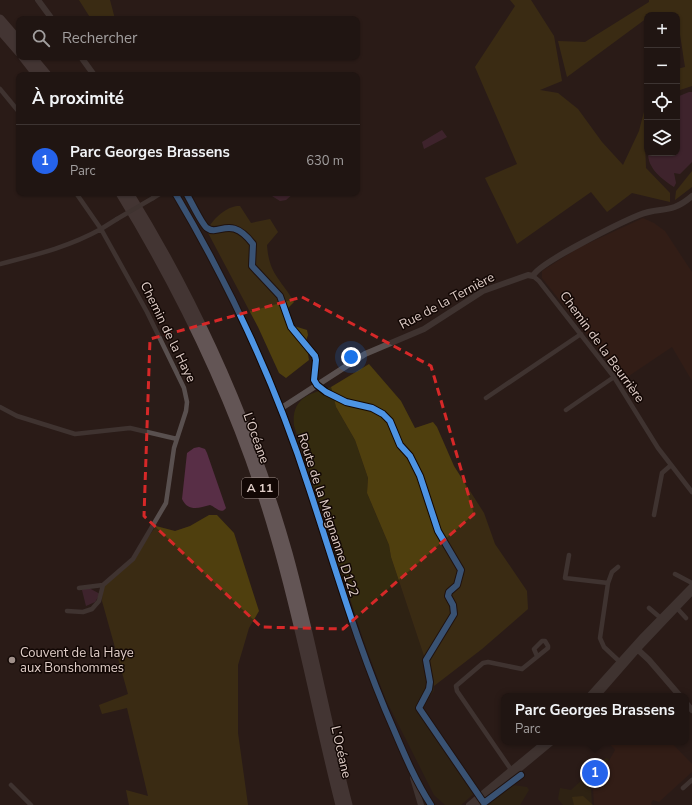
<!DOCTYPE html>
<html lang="fr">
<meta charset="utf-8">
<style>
body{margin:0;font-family:"Nunito Sans",sans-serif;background:#281e1b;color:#f1f3f6}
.controls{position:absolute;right:12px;top:12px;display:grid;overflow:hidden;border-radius:8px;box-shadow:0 1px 3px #0004}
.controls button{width:36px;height:36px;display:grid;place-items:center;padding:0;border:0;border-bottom:1px solid #3d3432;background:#201512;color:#f1f3f6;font:20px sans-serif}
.you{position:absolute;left:351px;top:357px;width:14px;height:14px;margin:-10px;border:3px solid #fff;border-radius:50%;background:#1a73e8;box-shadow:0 0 0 6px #1a73e833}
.badge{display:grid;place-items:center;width:26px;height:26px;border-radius:50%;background:#2563eb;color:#fff;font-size:13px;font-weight:700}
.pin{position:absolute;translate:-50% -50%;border:2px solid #fff;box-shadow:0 1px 4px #0006}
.popup{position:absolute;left:501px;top:693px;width:188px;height:52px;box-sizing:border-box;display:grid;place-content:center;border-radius:8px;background:#201512;filter:drop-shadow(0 1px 3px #0005);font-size:13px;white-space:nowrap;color:#a29f9f}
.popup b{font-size:15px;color:#f1f3f6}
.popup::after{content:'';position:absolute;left:50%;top:100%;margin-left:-8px;border:8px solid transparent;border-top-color:#201512}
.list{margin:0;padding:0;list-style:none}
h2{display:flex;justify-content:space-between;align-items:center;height:52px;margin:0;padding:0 16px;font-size:17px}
h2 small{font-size:13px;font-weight:400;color:#a29f9f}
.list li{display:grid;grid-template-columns:26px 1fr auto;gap:12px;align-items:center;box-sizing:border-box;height:72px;padding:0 16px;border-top:1px solid #3d3432}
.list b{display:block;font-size:15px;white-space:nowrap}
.list p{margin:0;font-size:13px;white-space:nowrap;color:#a29f9f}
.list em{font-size:13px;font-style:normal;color:#a29f9f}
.icon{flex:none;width:22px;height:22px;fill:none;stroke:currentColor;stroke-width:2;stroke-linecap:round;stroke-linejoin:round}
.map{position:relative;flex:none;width:692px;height:805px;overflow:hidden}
.search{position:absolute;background:#201512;box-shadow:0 1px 3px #0004;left:16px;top:16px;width:344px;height:44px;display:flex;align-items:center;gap:10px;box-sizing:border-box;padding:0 14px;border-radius:8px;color:#a29f9f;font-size:15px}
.panel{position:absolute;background:#201512;box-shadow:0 1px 3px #0004;left:16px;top:72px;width:344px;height:124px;border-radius:8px}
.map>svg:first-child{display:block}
.built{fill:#3c1f15}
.green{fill:#342b0f}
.forest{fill:#4f3f0e}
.water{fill:#582e46}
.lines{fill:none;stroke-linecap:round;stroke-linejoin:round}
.minor{stroke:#59504f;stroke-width:4.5}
.tertiary{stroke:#59504f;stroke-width:6}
.motorway{stroke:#635555;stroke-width:9}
.minor-bridge{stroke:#59504f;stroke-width:4.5}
.cycleway-casing{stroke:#120704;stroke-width:8}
.cycleway{stroke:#4d94e3;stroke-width:6}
.marked{fill:none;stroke:#d62828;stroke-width:3;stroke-dasharray:8 5;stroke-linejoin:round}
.poi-dot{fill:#a0908a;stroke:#120704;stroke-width:1.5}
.labels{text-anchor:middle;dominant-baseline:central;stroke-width:3;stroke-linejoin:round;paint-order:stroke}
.shield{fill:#120704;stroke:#a2928d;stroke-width:1}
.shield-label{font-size:12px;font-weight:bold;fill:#e0cec8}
.street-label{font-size:13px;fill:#e0cec8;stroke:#120704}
.poi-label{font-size:13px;fill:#e0cec8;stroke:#120704;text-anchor:start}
</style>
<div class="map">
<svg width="692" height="805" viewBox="0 0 692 805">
<rect width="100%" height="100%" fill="#2a1c18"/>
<path class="built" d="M 643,218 L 654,223 L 665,231 L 692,272 L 692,381 L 672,347 L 623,380 L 542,278 L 542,271 L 578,248 Z
M 608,742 L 671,742 L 692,764 L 692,772 L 659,802 L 653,800 L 651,803 L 652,805 L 594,805 L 593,789 L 615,750 Z"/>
<path class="green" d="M 331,387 L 336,407 L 355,440 L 368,478 L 367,493 L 389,545 L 391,557 L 434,686 L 434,691 L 421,707 L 478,790 L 461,805 L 445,805 L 434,795 L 386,700 L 364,642 L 294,426 C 291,398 309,394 331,387 Z
M 606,758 L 609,759 L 591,788 L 592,805 L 563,805 L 558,799 L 560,788 L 571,790 Z
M 512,785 L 527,787 L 529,790 L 520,805 L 488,805 Z"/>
<path class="forest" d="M 79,0 L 110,0 L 115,19 L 91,19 Z
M 510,0 L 531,0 L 554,36 L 562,81 L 540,90 L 558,93 L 578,109 L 602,142 L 623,165 L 639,131 L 647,100 L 647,142 L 645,144 L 646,168 L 670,193 L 670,202 L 632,193 L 607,212 L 591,192 L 517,244 L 485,178 L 517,164 L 475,67 L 515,6 Z
M 649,0 L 692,0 L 692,86 L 677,91 L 677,69 L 685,67 L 677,15 L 647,15 L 647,18 L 567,77 L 558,41 L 585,42 L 649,2 Z
M 692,171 L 692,187 L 675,200 L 676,191 Z
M 237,206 L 240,206 L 251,223 L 270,219 L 278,232 L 267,245 C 269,275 281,279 294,302 L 287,309 L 294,326 L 307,330 L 308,335 L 306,341 L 309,360 L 286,378 L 279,373 L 258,327 L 207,231 C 212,220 224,208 237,206 Z
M 369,364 L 401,401 L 415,428 L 433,422 L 437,427 L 454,466 L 484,513 L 495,544 L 527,591 L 528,609 L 482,649 L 434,686 L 391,557 L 389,545 L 367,493 L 368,478 L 355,440 L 336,407 L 331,387 Z
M 209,515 L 217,515 L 234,533 L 259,611 L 249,628 L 238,665 L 238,733 L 248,805 L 129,805 L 126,790 L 148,796 L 127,708 L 102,714 L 99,705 L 128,694 L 102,601 L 103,585 L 133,559 L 156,526 L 175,531 L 190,526 Z
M 583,796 L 593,805 L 603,805 L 574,805 L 572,797 Z"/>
<path class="water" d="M 689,92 L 692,92 L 692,162 L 680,174 L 674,173 L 676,183 L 674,187 C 662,179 648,169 648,153 L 677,153 L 677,97 Z
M 442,130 L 447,137 L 424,149 L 422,142 Z
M 272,193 L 294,193 L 286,200 L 280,201 L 272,196 Z
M 199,447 L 205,449 L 207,453 L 226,508 C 221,515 216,507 210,505 C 199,508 188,512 182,499 L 187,453 L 194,448 Z
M 85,588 L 89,588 L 100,594 L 95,602 L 86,606 L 82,590 Z"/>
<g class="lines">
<path class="minor" d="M 0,89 L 19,112
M 153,198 L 161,193
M 0,264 C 35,255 69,247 101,229 L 76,193
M 533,276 L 539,281 L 614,377 L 658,448 L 692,492
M 486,398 L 581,334
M 0,407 L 17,416 L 75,434 L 130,428 L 177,439
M 566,410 L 614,377
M 654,515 L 662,473 L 670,466
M 569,555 L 565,578 L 608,583 L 612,572 L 618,567
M 675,574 L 692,583
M 608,583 L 600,638 L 604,647 L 620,662
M 79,588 L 103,585
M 675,606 L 686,618
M 649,608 L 663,620
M 67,611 L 83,612 L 92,609 L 99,601 L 103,585 L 133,559 L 166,503 L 174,448 L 186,411 L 187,402 L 184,388 L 147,312 L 101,229 L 117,219
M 512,771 L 457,691 L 456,686 L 483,663 L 488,662 L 522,669 L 548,648 L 548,646 L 545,641 L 542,641 L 534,649 L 537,656
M 11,785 L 31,805
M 683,788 L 692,780"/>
<path class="tertiary" d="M 38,0 L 52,19
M 81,57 L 94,75
M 175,193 C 230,286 276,385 309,488 C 336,570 359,651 394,730 C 405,756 416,782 431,805
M 280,409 L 365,354 L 424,329 L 483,291 L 528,275 L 533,276 C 538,263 622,222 639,215 C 661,206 670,215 692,196
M 635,647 L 649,660 L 680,696
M 589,696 L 643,636 L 692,586
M 597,696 L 638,649 L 692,592
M 686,703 L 692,710
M 413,778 L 421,805
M 469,805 L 545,742
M 476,805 L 552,742"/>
<path class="motorway" d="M 0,19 L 19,41
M 0,30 L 19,52
M 23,57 L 37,75
M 32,57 L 47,75
M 120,193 C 186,301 240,415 275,537 C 301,625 317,716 340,805
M 129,193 C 198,305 252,426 288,553 C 311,636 326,721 348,805"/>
<path class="minor-bridge" d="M 117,219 L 153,198"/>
<g class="cycleway-casing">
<path id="cycleway" d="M 175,193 C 230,286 276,385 309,488 C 336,570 359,651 394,730 C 405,756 416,782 431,805
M 186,193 C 190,199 202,225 207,228 C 219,237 230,214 253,244 L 252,266 L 280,296 L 291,327 L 315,356 L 316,360 L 314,380 L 317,385 L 326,392 L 346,402 L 372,408 L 383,414 L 390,421 L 400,445 L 410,456 L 420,476 L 438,531 L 461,570 L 457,585 L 449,592 L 448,596 L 453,605 L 454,614 L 426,660 L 430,682 L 429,689 L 419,708 L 484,803 L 521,775"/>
</g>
<use href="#cycleway" class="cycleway"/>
</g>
<path d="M0 0H692V805H0ZM 302,297 L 431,366 L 474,514 L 343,629 L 261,627 L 144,516 L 150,339 Z" fill="#2a1c18" fill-opacity=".55" fill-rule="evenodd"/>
<path class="marked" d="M 302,297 L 431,366 L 474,514 L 343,629 L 261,627 L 144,516 L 150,339 Z"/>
<circle class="poi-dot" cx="12" cy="660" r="4"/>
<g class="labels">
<rect class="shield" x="242" y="478" width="36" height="20" rx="3"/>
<g class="shield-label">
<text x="260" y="488">A 11</text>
</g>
<g class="street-label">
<text transform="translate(447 301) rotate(-28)">Rue de la Ternière</text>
<text transform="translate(168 332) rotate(64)">Chemin de la Haye</text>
<text transform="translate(602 347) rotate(54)">Chemin de la Beurrière</text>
<text transform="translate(256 438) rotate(70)">L’Océane</text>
<text transform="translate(328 515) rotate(72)">Route de la Meignanne D122</text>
<text transform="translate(341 752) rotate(77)">L’Océane</text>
</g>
<g class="poi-label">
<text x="20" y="653">Couvent de la Haye<tspan x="20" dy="15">aux Bonshommes</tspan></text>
</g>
</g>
</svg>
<div class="controls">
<button>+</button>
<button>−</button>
<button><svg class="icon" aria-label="locate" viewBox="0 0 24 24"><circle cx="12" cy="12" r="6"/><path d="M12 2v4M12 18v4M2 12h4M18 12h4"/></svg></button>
<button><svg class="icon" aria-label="layers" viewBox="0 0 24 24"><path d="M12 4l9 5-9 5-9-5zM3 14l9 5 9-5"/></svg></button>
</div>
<div class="you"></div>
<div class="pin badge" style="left:595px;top:773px">1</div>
<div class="popup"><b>Parc Georges Brassens</b>Parc</div>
<div class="search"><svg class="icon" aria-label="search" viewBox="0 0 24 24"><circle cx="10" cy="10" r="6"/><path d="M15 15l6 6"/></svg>Rechercher</div>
<section class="panel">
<h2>À proximité<small></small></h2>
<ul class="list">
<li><span class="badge">1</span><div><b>Parc Georges Brassens</b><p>Parc</p></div><em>630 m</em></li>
</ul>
</section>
</div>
